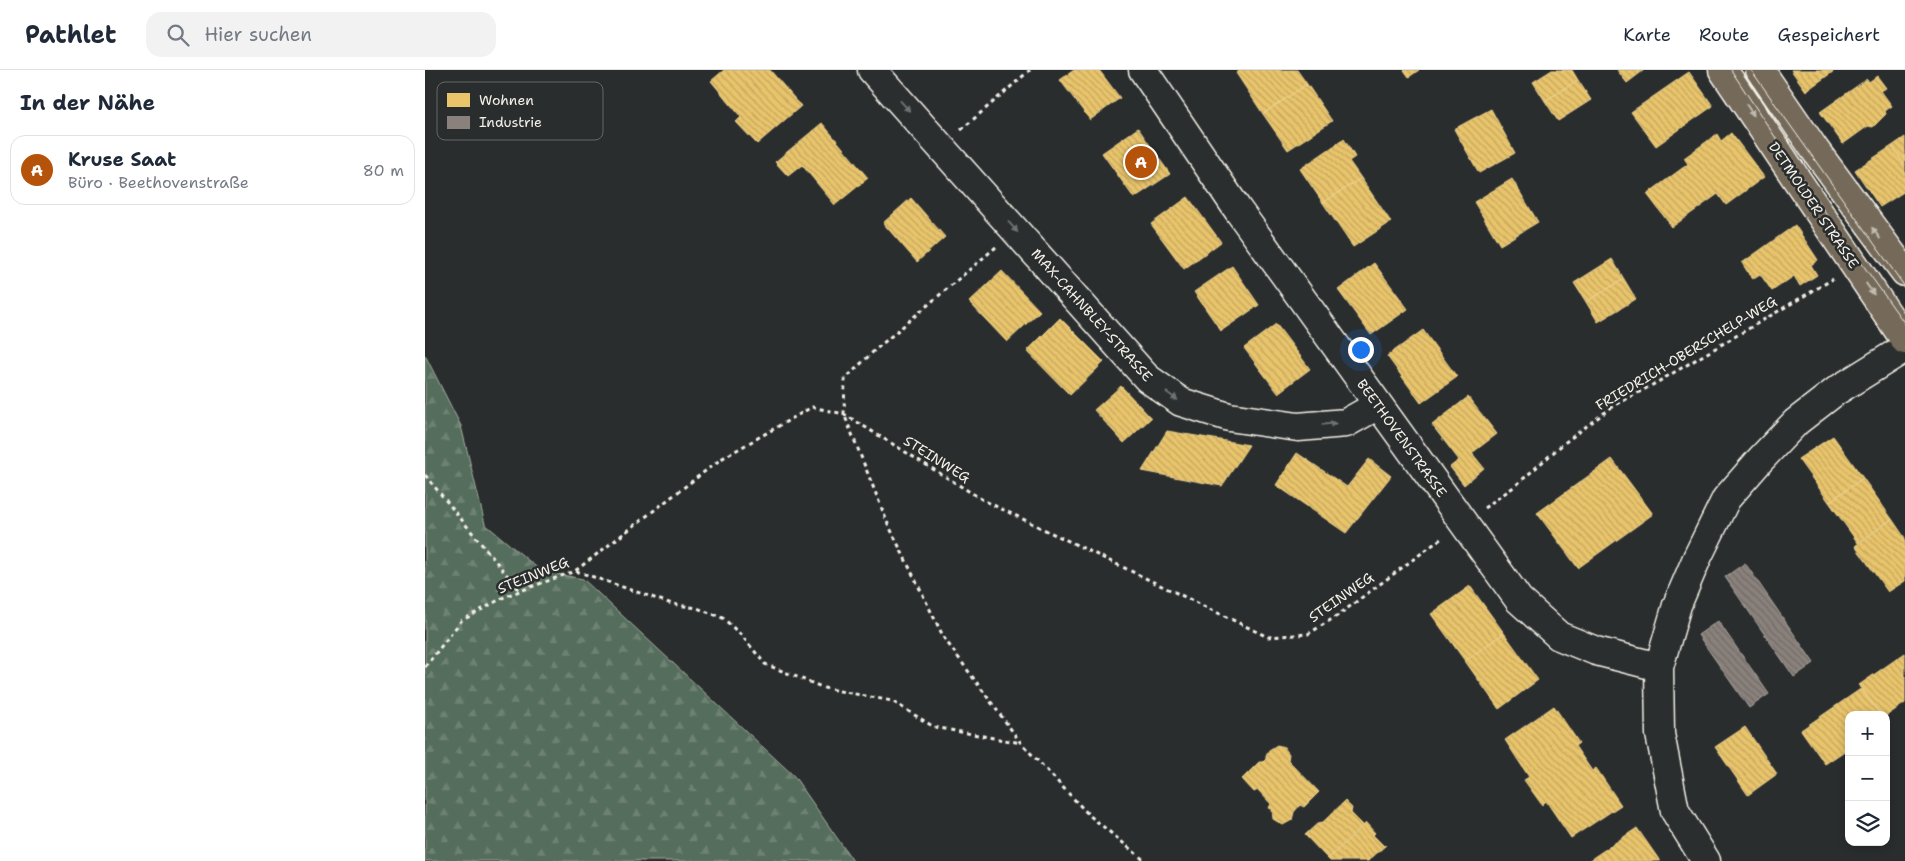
<!DOCTYPE html>
<html lang="de">
<meta charset="utf-8">
<style>
body{margin:0;font-family:"Shantell Sans",sans-serif;background:#f2f2f3;color:#1f2937}
.controls{position:absolute;right:15px;bottom:15px;display:grid;overflow:hidden;border-radius:10px;box-shadow:0 2px 8px #0003}
.controls button{width:45px;height:45px;display:grid;place-items:center;padding:0;border:0;border-bottom:1px solid #e0e1e3;background:#fff;color:#1f2937;font:25px sans-serif}
.you{position:absolute;left:935px;top:279px;width:18px;height:18px;margin:-12px;border:4px solid #fff;border-radius:50%;background:#1a73e8;box-shadow:0 0 0 8px #1a73e833}
.badge{display:grid;place-items:center;width:32px;height:32px;border-radius:50%;background:#b45309;color:#fff;font-size:16px;font-weight:700}
.pin{position:absolute;translate:-50% -50%;border:2px solid #fff;box-shadow:0 1px 5px #0006}
.list{margin:0;padding:0;list-style:none}
h2{display:flex;justify-content:space-between;align-items:center;height:65px;margin:0;padding:0 20px;font-size:21px}
h2 small{font-size:16px;font-weight:400;color:#747a83}
.list li{display:grid;grid-template-columns:32px 1fr auto;gap:15px;align-items:center;box-sizing:border-box;height:70px;margin:0 10px 10px;padding:0 10px;border:1px solid #e0e1e3;border-radius:15px}
.list b{display:block;font-size:19px;white-space:nowrap}
.list p{margin:0;font-size:16px;white-space:nowrap;color:#747a83}
.list em{font-size:16px;font-style:normal;color:#747a83}
.icon{flex:none;width:28px;height:28px;fill:none;stroke:currentColor;stroke-width:2;stroke-linecap:round;stroke-linejoin:round}
.map{position:relative;flex:none;width:1480px;height:791px;overflow:hidden}
header{display:flex;align-items:center;gap:30px;box-sizing:border-box;height:70px;padding:0 25px;background:#fff;border-bottom:1px solid #e0e1e3}
header strong{font-size:24px}
nav{display:flex;gap:28px;margin-inline-start:auto;font-size:18px}
.search{width:350px;height:45px;background:#f2f2f3;display:flex;align-items:center;gap:12px;box-sizing:border-box;padding:0 18px;border-radius:15px;color:#747a83;font-size:19px}
main{display:flex}
aside{flex:1;background:#fff}
.map>svg:first-child{display:block}
.forest{fill:url(#forest-firs);stroke:#a4afa2}
.homes{fill:url(#homes-back-hatch);stroke:#ecd290}
.industry{fill:url(#industry-back-hatch);stroke:#aaa39c}
.lines{fill:none;stroke-linecap:round;stroke-linejoin:round}
.minor-casing{stroke:#f4f1e8;stroke-width:31}
.major-casing{stroke:#f4f1e8;stroke-width:31}
.path{stroke:#f4f1e8;stroke-width:3;stroke-dasharray:4 4;stroke-linecap:butt}
.minor{stroke:#2a2d2e;stroke-width:28}
.major{stroke:#746a5a;stroke-width:28}
.tram{stroke:#f4f1e8;stroke-width:1}
.oneway{fill:#71726f}
.oneway2{fill:#c1bbaf}
.labels{text-anchor:middle;dominant-baseline:central;stroke-width:5;stroke-linejoin:round;paint-order:stroke}
.street-label{font-size:14px;fill:#f4f1e8;stroke:#2a2d2e}
.key{fill:#2a2d2e;stroke:#676866;stroke-width:1}
.key-label{font-size:14px;fill:#f4f1e8}
</style>
<header>
<strong>Pathlet</strong>
<div class="search"><svg class="icon" aria-label="search" viewBox="0 0 24 24"><circle cx="10" cy="10" r="6"/><path d="M15 15l6 6"/></svg>Hier suchen</div>
<nav><a>Karte</a><a>Route</a><a>Gespeichert</a></nav>
</header>
<main>
<aside>
<h2>In der Nähe<small></small></h2>
<ul class="list">
<li><span class="badge">A</span><div><b>Kruse Saat</b><p>Büro · Beethovenstraße</p></div><em>80 m</em></li>
</ul>
</aside>
<div class="map">
<svg width="1480" height="791" viewBox="0 0 1480 791">
<defs>
<pattern id="forest-firs" width="22" height="20" patternUnits="userSpaceOnUse" patternTransform="scale(1.25)"><rect width="22" height="20" fill="#556d5b"/><path d="M5 1l3.5 6h-7zM16 11l3.5 6h-7z" fill="#6e8273"/></pattern>
<pattern id="homes-back-hatch" width="6" height="6" patternUnits="userSpaceOnUse" patternTransform="scale(1.25)"><rect width="6" height="6" fill="#e9c46a"/><path d="M-1 5l2 2M0 0l6 6M5-1l2 2" fill="none" stroke="#c1a561"/></pattern>
<pattern id="industry-back-hatch" width="6" height="6" patternUnits="userSpaceOnUse" patternTransform="scale(1.25)"><rect width="6" height="6" fill="#8a817c"/><path d="M-1 5l2 2M0 0l6 6M5-1l2 2" fill="none" stroke="#706a66"/></pattern>
</defs>
<rect width="100%" height="100%" fill="#2a2d2e"/>
<filter id="ink" filterUnits="userSpaceOnUse"><feTurbulence type="fractalNoise" baseFrequency=".02" numOctaves="2"/><feDisplacementMap in="SourceGraphic" scale="10" xChannelSelector="R" yChannelSelector="G"/><feConvolveMatrix kernelMatrix="1 2 1 2 8 2 1 2 1" color-interpolation-filters="sRGB"/></filter>
<g filter="url(#ink)">
<path class="forest" d="M 0,285 L 36,356 L 60,454 L 116,501 L 158,509 L 369,706 L 428,791 L 0,791 Z"/>
<path class="homes" d="M 299,0 L 345,0 L 376,36 L 332,74 L 311,52 L 316,47 L 286,11 Z
M 649,0 L 674,0 L 695,28 L 665,50 L 635,10 Z
M 816,0 L 872,0 L 882,14 L 838,44 L 811,3 Z
M 979,0 L 994,0 L 984,7 Z
M 1127,0 L 1147,0 L 1153,10 L 1120,31 L 1108,12 Z
M 1192,0 L 1219,0 L 1202,13 Z
M 1366,0 L 1408,0 L 1409,1 L 1381,21 Z
M 1264,2 L 1288,36 L 1231,76 L 1206,42 Z
M 1452,6 L 1461,18 L 1456,21 L 1467,36 L 1460,41 L 1461,44 L 1448,57 L 1443,56 L 1418,74 L 1395,42 L 1442,9 L 1444,12 Z
M 1153,10 L 1166,30 L 1133,51 L 1120,31 Z
M 882,14 L 907,51 L 863,80 L 838,44 Z
M 1066,39 L 1090,83 L 1054,103 L 1029,59 Z
M 397,53 L 443,108 L 410,135 L 377,95 L 363,106 L 350,92 Z
M 713,58 L 745,104 L 709,128 L 677,83 Z
M 1306,63 L 1339,107 L 1301,135 L 1293,124 L 1247,157 L 1222,124 L 1263,94 L 1259,88 L 1292,64 L 1296,71 Z
M 1480,67 L 1480,95 L 1467,76 Z
M 919,69 L 930,87 L 924,91 L 936,108 L 898,133 L 875,99 Z
M 1467,76 L 1480,95 L 1480,121 L 1455,137 L 1430,100 Z
M 936,108 L 966,152 L 928,177 L 898,133 Z
M 1087,109 L 1113,152 L 1075,175 L 1049,132 Z
M 763,127 L 796,172 L 759,199 L 726,154 Z
M 486,128 L 520,167 L 492,192 L 458,153 Z
M 1370,155 L 1393,190 L 1386,195 L 1392,205 L 1375,216 L 1369,206 L 1347,221 L 1335,204 L 1327,209 L 1317,193 Z
M 1187,189 L 1199,209 L 1161,232 L 1149,213 Z
M 949,193 L 983,239 L 946,265 L 913,220 Z
M 807,196 L 834,235 L 796,261 L 769,222 Z
M 577,201 L 615,241 L 582,272 L 544,232 Z
M 1199,209 L 1211,229 L 1173,252 L 1161,232 Z
M 635,248 L 679,292 L 645,325 L 602,281 Z
M 851,254 L 885,299 L 853,323 L 819,278 Z
M 998,260 L 1032,307 L 996,333 L 962,286 Z
M 696,316 L 726,348 L 699,373 L 669,340 Z
M 1043,327 L 1072,364 L 1047,383 L 1059,398 L 1039,415 L 1025,397 L 1034,390 L 1007,355 Z
M 742,361 L 824,375 L 797,416 L 717,401 Z
M 1408,366 L 1438,408 L 1404,432 L 1373,389 Z
M 872,383 L 922,417 L 944,389 L 966,406 L 921,463 L 851,415 Z
M 1187,389 L 1228,444 L 1153,498 L 1112,443 Z
M 1438,408 L 1467,449 L 1433,473 L 1404,432 Z
M 1467,449 L 1480,468 L 1480,511 L 1463,522 L 1430,476 Z
M 1045,516 L 1079,563 L 1040,591 L 1006,544 Z
M 1079,563 L 1113,610 L 1074,639 L 1040,591 Z
M 1480,583 L 1480,633 L 1461,646 L 1461,645 L 1455,645 L 1434,615 Z
M 1437,618 L 1455,645 L 1424,645 L 1424,678 L 1400,694 L 1376,660 Z
M 1129,636 L 1154,673 L 1150,676 L 1167,701 L 1171,698 L 1196,735 L 1146,768 L 1121,731 L 1117,735 L 1099,710 L 1104,707 L 1080,670 Z
M 1320,657 L 1352,704 L 1323,725 L 1290,677 Z
M 852,675 L 859,677 L 864,684 L 863,690 L 894,722 L 879,737 L 875,735 L 869,742 L 867,750 L 858,755 L 848,749 L 847,739 L 844,738 L 846,734 L 833,720 L 829,722 L 817,709 L 834,692 L 838,692 L 841,689 L 841,686 L 844,680 Z
M 920,731 L 927,738 L 926,743 L 938,755 L 903,789 L 880,765 L 893,753 L 898,752 Z
M 941,753 L 950,763 L 948,765 L 959,776 L 961,775 L 943,791 L 905,791 L 903,789 Z
M 1212,758 L 1235,791 L 1163,791 Z"/>
<path class="industry" d="M 1320,493 L 1389,593 L 1369,607 L 1300,507 Z
M 1293,551 L 1344,624 L 1324,638 L 1273,565 Z"/>
<g class="lines">
<g class="minor-casing">
<path id="minor" d="M 447,0 L 722,308 L 756,332 L 804,347 L 873,357 L 921,353 L 953,335
M 718,0 L 813,140 L 1094,530 L 1134,566 L 1171,581 L 1234,597
M 1281,791 L 1250,741 L 1235,664 L 1234,597 L 1252,535 L 1272,488 L 1301,429 L 1335,390 L 1371,352 L 1411,321 L 1480,278"/>
</g>
<g class="major-casing">
<path id="major" d="M 1298,0 L 1480,270
M 1335,0 L 1390,80 L 1480,202"/>
</g>
<path class="path" d="M 536,60 L 605,0
M 571,177 L 450,280 L 420,309 L 419,344 L 463,454 L 519,568 L 596,673 L 664,745 L 720,791
M 0,405 L 95,521
M 1059,438 L 1090,416 L 1138,374 L 1187,337 L 1231,313 L 1408,209
M 151,501 L 247,534 L 272,538 L 298,548 L 318,567 L 340,594 L 399,618 L 467,631 L 509,657 L 596,673
M 0,597 L 36,551 L 81,526 L 150,501 L 296,389 L 387,337 L 419,344 L 558,430 L 843,567 L 883,564 L 912,546 L 1017,468"/>
<use href="#minor" class="minor"/>
<use href="#major" class="major"/>
<path class="tram" d="M 1306,0 L 1393,132 L 1480,254
M 1326,0 L 1480,217"/>
</g>
<defs><path id="oneway-solid" d="M-6-.8H1V-3.2L6.5 0L1 3.2V.8H-6Z" transform="scale(1.25)"/></defs>
<g class="oneway">
<use href="#oneway-solid" transform="translate(480 36) rotate(48)"/>
<use href="#oneway-solid" transform="translate(588 157) rotate(49)"/>
<use href="#oneway-solid" transform="translate(747 326) rotate(35)"/>
<use href="#oneway-solid" transform="translate(904 354) rotate(-6)"/>
</g>
<g class="oneway2">
<use href="#oneway-solid" transform="translate(1325 40) rotate(56)"/>
<use href="#oneway-solid" transform="translate(1451 163) rotate(-126)"/>
<use href="#oneway-solid" transform="translate(1445 219) rotate(55)"/>
</g>
</g>
<g class="labels">
<g class="street-label">
<text transform="translate(1389 135) rotate(56)">DETMOLDER STRASSE</text>
<text transform="translate(667 245) rotate(48)">MAX-CAHNBLEY-STRASSE</text>
<text transform="translate(1261 283) rotate(-31)">FRIEDRICH-OBERSCHELP-WEG</text>
<text transform="translate(977 368) rotate(54)">BEETHOVENSTRASSE</text>
<text transform="translate(512 389) rotate(32)">STEINWEG</text>
<text transform="translate(108 505) rotate(-22)">STEINWEG</text>
<text transform="translate(916 527) rotate(-35)">STEINWEG</text>
</g>
</g>
<rect x="12" y="12" width="166" height="58" rx="8" class="key"/>
<rect x="22" y="23" width="23" height="14" fill="#e9c46a"/>
<rect x="22" y="46" width="23" height="13" fill="#8a817c"/>
<g class="key-label">
<text x="54" y="35">Wohnen</text>
<text x="54" y="57">Industrie</text>
</g>
</svg>
<div class="controls">
<button>+</button>
<button>−</button>
<button><svg class="icon" aria-label="layers" viewBox="0 0 24 24"><path d="M12 4l9 5-9 5-9-5zM3 14l9 5 9-5"/></svg></button>
</div>
<div class="you"></div>
<div class="pin badge" style="left:716px;top:92px">A</div>
</div>
</main>
